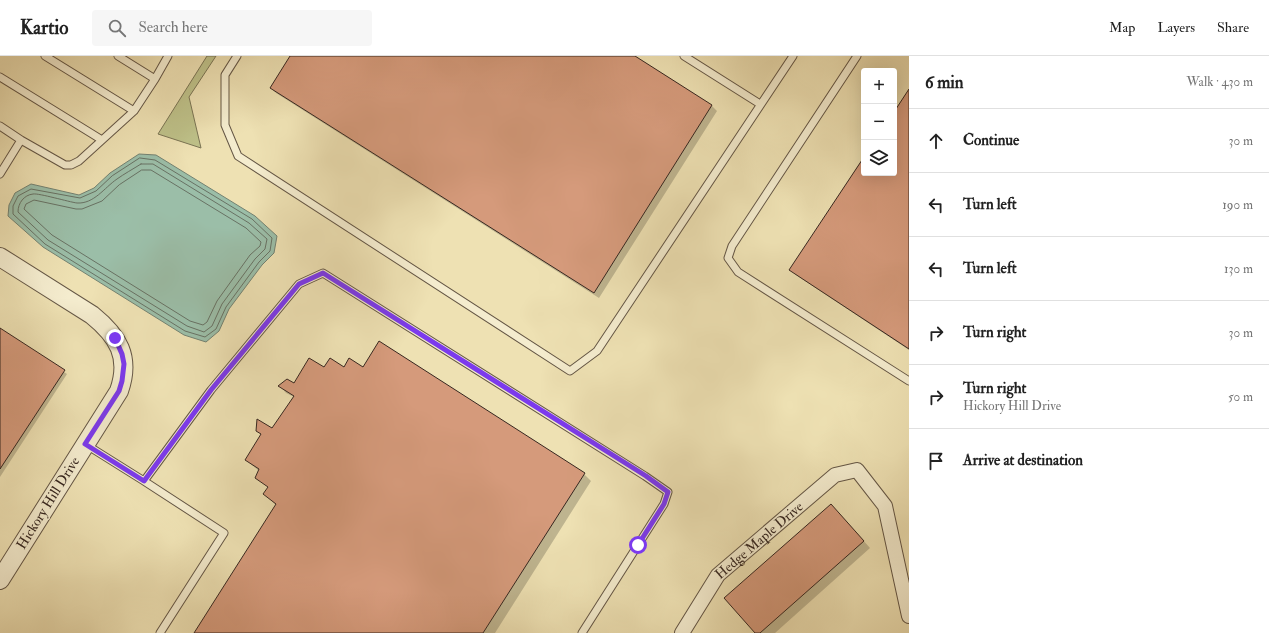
<!DOCTYPE html>
<meta charset="utf-8">
<style>
body{margin:0;font-family:"IM FELL Double Pica",serif;background:#f6f6f6;color:#222}
.controls{position:absolute;right:12px;top:12px;display:grid;overflow:hidden;border-radius:4px;box-shadow:0 4px 16px #0002}
.controls button{width:36px;height:36px;display:grid;place-items:center;padding:0;border:0;border-bottom:1px solid #e0e0e0;background:#fff;color:#222;font:20px sans-serif}
.stop{position:absolute;width:12px;height:12px;margin:-9px;border:3px solid #7c3aed;border-radius:50%;background:#fff}
.stop.end{background:#7c3aed;border-color:#fff;box-shadow:0 1px 4px #0008}
.list{margin:0;padding:0;list-style:none}
h2{display:flex;justify-content:space-between;align-items:center;height:52px;margin:0;padding:0 16px;font-size:17px}
h2 small{font-size:13px;font-weight:400;color:#767676}
.list li{display:grid;grid-template-columns:26px 1fr auto;gap:12px;align-items:center;box-sizing:border-box;height:64px;padding:0 16px;border-top:1px solid #e0e0e0}
.list b{display:block;font-size:15px;white-space:nowrap}
.list p{margin:0;font-size:13px;white-space:nowrap;color:#767676}
.list em{font-size:13px;font-style:normal;color:#767676}
.icon{flex:none;width:22px;height:22px;fill:none;stroke:currentColor;stroke-width:2;stroke-linecap:round;stroke-linejoin:round}
.map{position:relative;flex:none;width:909px;height:577px;overflow:hidden}
header{display:flex;align-items:center;gap:24px;box-sizing:border-box;height:56px;padding:0 20px;background:#fff;border-bottom:1px solid #e0e0e0}
header strong{font-size:19px}
nav{display:flex;gap:22px;margin-inline-start:auto;font-size:14px}
.search{width:280px;height:36px;background:#f6f6f6;display:flex;align-items:center;gap:10px;box-sizing:border-box;padding:0 14px;border-radius:4px;color:#767676;font-size:15px}
main{display:flex}
aside{flex:1;background:#fff}
.map>svg:first-child{display:block}
.green{fill:#bec189;stroke:#7a7454}
.water{fill:#9bbea8;stroke:#738272}
.shadow{fill:#0003}
.lines{fill:none;stroke-linecap:round;stroke-linejoin:round}
.shore{stroke:#687264;stroke-width:1}
.building{fill:#d59a7b;stroke:#362720}
.service-casing{stroke:#645645;stroke-width:9}
.minor-casing{stroke:#645645;stroke-width:16}
.tertiary-casing{stroke:#645645;stroke-width:20}
.service{stroke:#f4ecce;stroke-width:7}
.minor{stroke:#f4ecce;stroke-width:14}
.tertiary{stroke:#f4ecce;stroke-width:18}
.route{stroke:#7c3aed;stroke-width:5}
.labels{text-anchor:middle;dominant-baseline:central;stroke-width:3;stroke-linejoin:round;paint-order:stroke}
.street-label{font-size:14px;fill:#362720;stroke:#f4ecce}
</style>
<header>
<strong>Kartio</strong>
<div class="search"><svg class="icon" aria-label="search" viewBox="0 0 24 24"><circle cx="10" cy="10" r="6"/><path d="M15 15l6 6"/></svg>Search here</div>
<nav><a>Map</a><a>Layers</a><a>Share</a></nav>
</header>
<main>
<div class="map">
<svg width="909" height="577" viewBox="0 0 909 577">
<rect width="100%" height="100%" fill="#eee1b3"/>
<filter id="stains"><feTurbulence type="fractalNoise" baseFrequency=".005" numOctaves="4"/><feColorMatrix values="0 0 0 0 .2 0 0 0 0 .09 0 0 0 0 .02 0 0 0 .5 -.17"/></filter>
<radialGradient id="worn" r=".72"><stop offset=".6" stop-color="#630" stop-opacity="0"/><stop offset="1" stop-color="#630" stop-opacity=".3"/></radialGradient>
<path class="green" d="M 207,0 L 216,0 L 189,41 L 201,92 L 158,78 Z"/>
<path class="water" d="M 139,98 L 156,99 L 255,160 L 277,180 L 274,197 L 262,209 L 229,253 L 219,275 L 206,286 L 184,279 L 43,191 L 8,160 L 9,149 L 15,137 L 31,128 L 79,139 L 94,132 L 110,117 Z"/>
<path class="shadow" d="M 291,0 L 633,0 L 712,50 L 717,55 L 599,242 L 276,37 L 271,32 Z
M 909,35 L 909,294 L 796,219 L 791,213 L 864,103 L 864,117 L 894,117 L 894,58 Z
M 0,273 L 67,318 L 0,421 Z
M 363,312 L 584,418 L 591,425 L 495,577 L 196,577 L 276,449 L 264,438 L 269,432 L 256,421 L 259,415 L 246,404 L 262,379 L 257,375 L 273,373 L 294,341 L 286,337 L 280,330 L 294,328 L 324,313 Z
M 838,456 L 870,492 L 775,577 L 757,577 Z"/>
<g class="lines">
<path class="shore" d="M 140,102 L 155,104 L 252,163 L 272,182 L 270,195 L 259,206 L 226,251 L 216,273 L 205,281 L 185,275 L 45,188 L 13,158 L 13,150 L 18,140 L 31,133 L 80,142 L 96,135 L 112,120 Z
M 141,108 L 153,108 L 249,167 L 267,183 L 265,193 L 255,203 L 222,248 L 212,270 L 204,276 L 187,270 L 48,184 L 18,156 C 18,147 24,139 33,138 C 39,137 69,146 77,147 C 94,148 104,132 117,123 C 124,118 133,113 141,108 Z
M 142,114 L 151,114 L 246,172 L 261,186 L 260,190 L 250,199 L 217,245 L 207,266 L 203,269 L 190,265 L 52,179 L 24,153 L 26,148 L 34,144 L 76,153 L 82,153 L 102,145 L 119,129 Z"/>
</g>
<path class="building" d="M 290,0 L 635,0 L 712,49 L 594,237 L 270,32 Z
M 909,33 L 909,293 L 789,214 L 864,101 L 864,117 L 894,117 L 894,56 Z
M 0,272 L 65,314 L 0,413 Z
M 379,285 L 585,417 L 483,577 L 194,577 L 276,448 L 263,438 L 268,431 L 255,422 L 259,413 L 245,404 L 261,378 L 256,375 L 257,363 L 272,372 L 294,340 L 278,330 L 287,323 L 294,327 L 309,302 L 324,311 L 330,302 L 344,311 L 349,302 L 363,311 Z
M 831,448 L 864,485 L 760,577 L 755,577 L 724,542 Z"/>
<g class="lines">
<g class="service-casing">
<path id="service" d="M 45,0 L 134,55
M 118,0 L 155,23 L 168,0
M 237,0 L 225,19 L 225,69 L 238,100 L 570,315 L 597,295 L 793,0
M 684,0 L 760,48
M 857,0 L 732,190 L 728,202 L 738,216 L 909,325
M 0,21 L 102,84
M 0,70 L 21,84
M 0,118 L 21,84 L 65,109 L 71,109 L 79,105 L 134,55 L 155,23
M 85,388 L 144,425 L 211,334 L 299,228 L 323,217 L 645,420 L 668,436 L 664,448 L 582,577
M 144,425 L 224,477 L 160,577"/>
</g>
<g class="minor-casing">
<g id="minor">
<path id="s1" d="M 682,577 L 718,519 L 835,419 L 857,414 L 885,450 L 909,560"/>
</g>
</g>
<g class="tertiary-casing">
<path id="tertiary" d="M 0,201 L 92,259 C 118,280 131,301 119,335 L 0,524"/>
</g>
<use href="#service" class="service"/>
<use href="#minor" class="minor"/>
<use href="#tertiary" class="tertiary"/>
</g>
<g class="lines">
<path class="route" d="M 115,282 L 122,298 L 124,308 L 122,325 L 119,335 L 85,388 L 144,425 L 211,334 L 299,228 L 323,217 L 646,420 L 668,436 L 664,448 L 638,489"/>
</g>
<g class="labels">
<g class="street-label">
<text transform="translate(48 447) rotate(-58)">Hickory Hill Drive</text>
<text stroke="none"><textPath href="#s1" startOffset="122">Hedge Maple Drive</textPath></text>
</g>
</g>
<rect width="100%" height="100%" filter="url(#stains)"/>
<rect width="100%" height="100%" fill="url(#worn)"/>
</svg>
<div class="controls">
<button>+</button>
<button>−</button>
<button><svg class="icon" aria-label="layers" viewBox="0 0 24 24"><path d="M12 4l9 5-9 5-9-5zM3 14l9 5 9-5"/></svg></button>
</div>
<div class="stop" style="left:638px;top:489px"></div>
<div class="stop end" style="left:115px;top:282px"></div>
</div>
<aside>
<h2>6 min<small>Walk · 430 m</small></h2>
<ul class="list">
<li><svg class="icon" aria-label="ahead" viewBox="0 0 24 24"><path d="M12 20V5M6 11l6-6 6 6"/></svg><div><b>Continue</b></div><em>30 m</em></li>
<li><svg class="icon" aria-label="left" viewBox="0 0 24 24"><path d="M17 20v-9H6M10 6l-5 5 5 5"/></svg><div><b>Turn left</b></div><em>190 m</em></li>
<li><svg class="icon" aria-label="left" viewBox="0 0 24 24"><path d="M17 20v-9H6M10 6l-5 5 5 5"/></svg><div><b>Turn left</b></div><em>130 m</em></li>
<li><svg class="icon" aria-label="right" viewBox="0 0 24 24"><path d="M7 20v-9h11M14 6l5 5-5 5"/></svg><div><b>Turn right</b></div><em>30 m</em></li>
<li><svg class="icon" aria-label="right" viewBox="0 0 24 24"><path d="M7 20v-9h11M14 6l5 5-5 5"/></svg><div><b>Turn right</b><p>Hickory Hill Drive</p></div><em>50 m</em></li>
<li><svg class="icon" aria-label="arrive" viewBox="0 0 24 24"><path d="M6 21V4h12l-3 4 3 4H6"/></svg><div><b>Arrive at destination</b></div></li>
</ul>
</aside>
</main>
